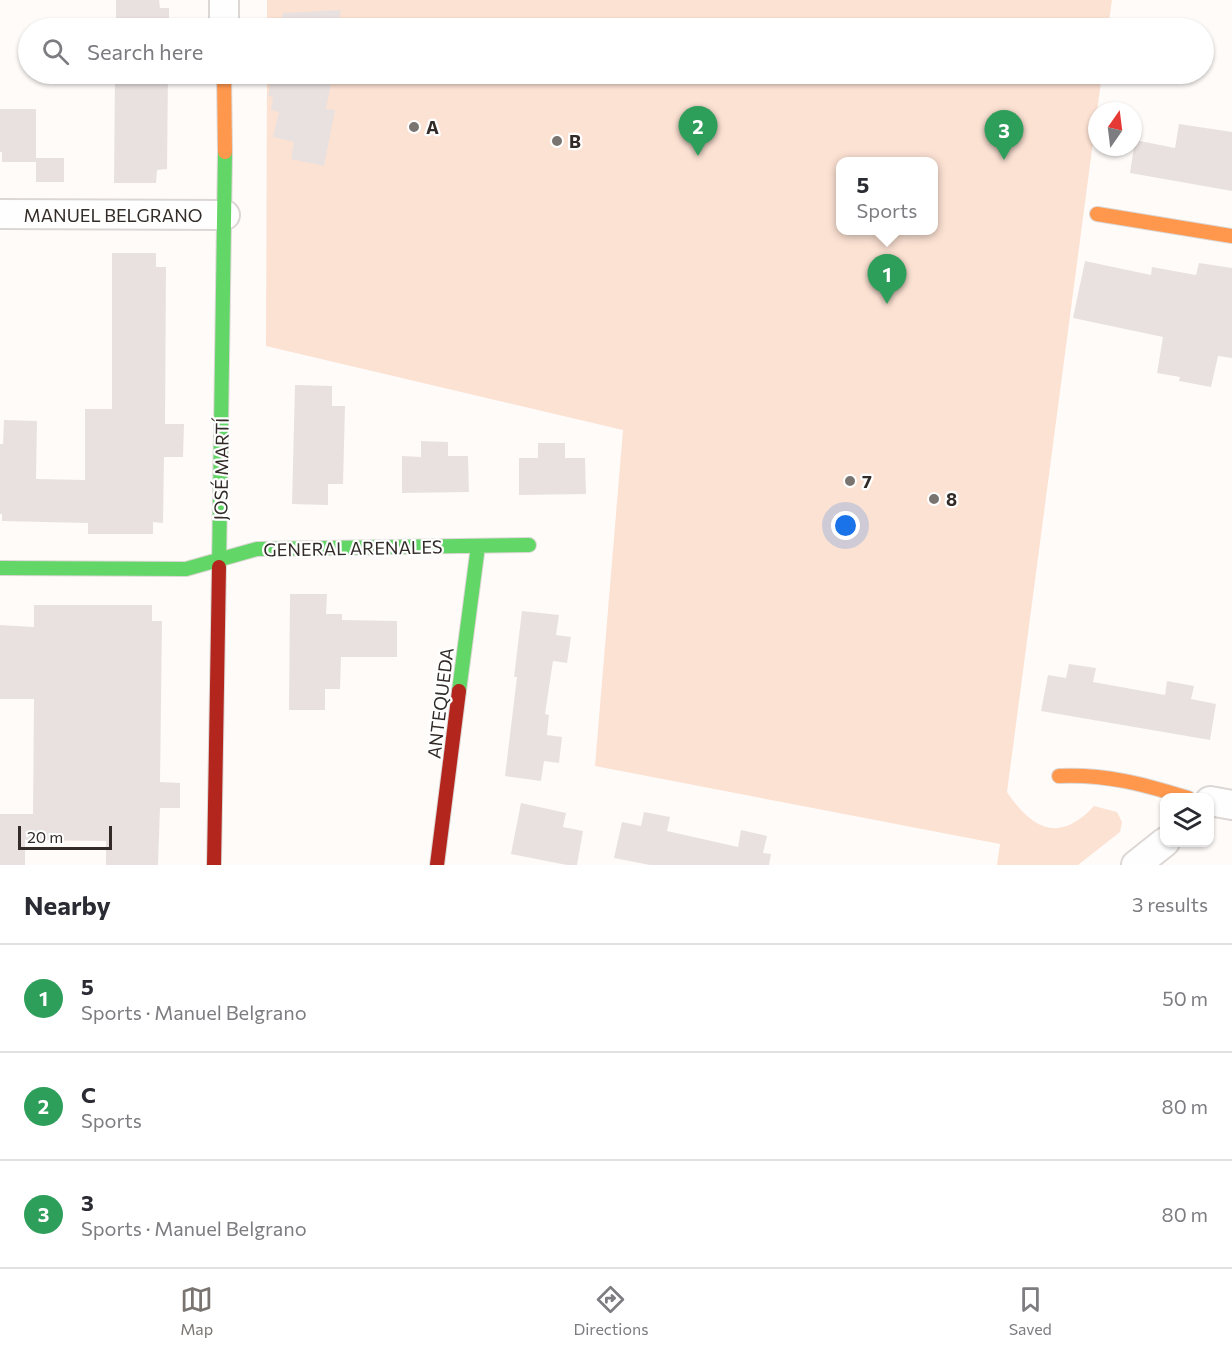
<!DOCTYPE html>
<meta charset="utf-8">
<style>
body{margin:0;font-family:Commissioner,sans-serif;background:#f2f2f3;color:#2b2b33}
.controls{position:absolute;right:18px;bottom:18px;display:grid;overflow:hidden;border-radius:12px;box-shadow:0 2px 4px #0004}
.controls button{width:54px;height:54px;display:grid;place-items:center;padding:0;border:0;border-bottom:2px solid #e1e1e2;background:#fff;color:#2b2b33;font:30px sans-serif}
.compass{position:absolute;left:1088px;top:102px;width:54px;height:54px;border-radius:50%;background:#fff;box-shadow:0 2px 4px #0004;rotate:14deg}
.scale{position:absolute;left:18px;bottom:15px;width:94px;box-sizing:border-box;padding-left:6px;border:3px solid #322b27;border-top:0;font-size:16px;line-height:21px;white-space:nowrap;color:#322b27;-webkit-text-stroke:4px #fff;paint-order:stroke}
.you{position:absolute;left:846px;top:526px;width:21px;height:21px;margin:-15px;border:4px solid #fff;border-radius:50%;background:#1a73e8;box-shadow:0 0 0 9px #1a73e833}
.badge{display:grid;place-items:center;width:39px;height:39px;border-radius:50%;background:#797470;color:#fff;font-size:20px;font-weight:700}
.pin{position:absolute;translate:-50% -50px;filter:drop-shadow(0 2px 3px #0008)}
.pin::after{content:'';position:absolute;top:32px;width:21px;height:18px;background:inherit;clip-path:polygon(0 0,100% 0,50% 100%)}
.popup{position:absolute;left:836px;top:157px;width:102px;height:78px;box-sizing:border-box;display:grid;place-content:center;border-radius:12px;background:#fff;filter:drop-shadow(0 2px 4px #0005);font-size:20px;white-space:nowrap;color:#7c7c81}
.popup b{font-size:22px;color:#2b2b33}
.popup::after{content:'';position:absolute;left:50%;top:100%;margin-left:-12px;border:12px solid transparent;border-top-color:#fff}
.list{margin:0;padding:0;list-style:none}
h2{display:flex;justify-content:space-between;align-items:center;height:78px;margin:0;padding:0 24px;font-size:26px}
h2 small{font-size:20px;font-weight:400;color:#7c7c81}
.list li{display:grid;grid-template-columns:39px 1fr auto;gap:18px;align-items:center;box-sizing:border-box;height:108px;padding:0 24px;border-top:2px solid #e1e1e2}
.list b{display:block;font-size:22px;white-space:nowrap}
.list p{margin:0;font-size:20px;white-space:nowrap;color:#7c7c81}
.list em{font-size:20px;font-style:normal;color:#7c7c81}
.icon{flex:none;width:33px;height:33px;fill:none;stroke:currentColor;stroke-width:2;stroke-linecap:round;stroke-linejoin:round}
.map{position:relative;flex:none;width:1232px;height:865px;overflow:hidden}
.search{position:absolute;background:#fff;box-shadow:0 2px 4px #0004;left:18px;right:18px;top:18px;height:66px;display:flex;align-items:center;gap:15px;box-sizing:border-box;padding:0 21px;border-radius:33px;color:#7c7c81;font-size:22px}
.sheet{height:402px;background:#fff}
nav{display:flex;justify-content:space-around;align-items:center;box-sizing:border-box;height:84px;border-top:2px solid #e1e1e2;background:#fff;font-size:16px;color:#7c7c81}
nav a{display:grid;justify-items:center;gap:3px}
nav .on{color:#797470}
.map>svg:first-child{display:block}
.green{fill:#fce2d3;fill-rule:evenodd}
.building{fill:#e9e1e0}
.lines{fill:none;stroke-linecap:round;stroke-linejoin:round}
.street-casing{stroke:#dcd7d4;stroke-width:32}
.fast-casing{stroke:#dcd7d4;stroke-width:16}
.slow-casing{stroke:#dcd7d4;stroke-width:16}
.jam-casing{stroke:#dcd7d4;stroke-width:16}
.street{stroke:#fffefe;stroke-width:28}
.fast{stroke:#63d668;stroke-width:14}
.slow{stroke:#ff974d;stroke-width:14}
.jam{stroke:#b3261e;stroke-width:14}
.poi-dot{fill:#797470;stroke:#fff;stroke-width:2}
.labels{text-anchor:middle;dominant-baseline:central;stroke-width:4.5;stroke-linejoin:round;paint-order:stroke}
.poi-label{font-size:18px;font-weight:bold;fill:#322b27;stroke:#fff;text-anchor:start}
.street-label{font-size:18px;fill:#322b27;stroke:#fff}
</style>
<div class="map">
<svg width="1232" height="865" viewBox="0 0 1232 865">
<rect width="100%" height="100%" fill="#fefbf9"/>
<path class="green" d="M 267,0 L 1112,0 L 1108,28 L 267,28 Z
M 267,74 L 1102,74 L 1007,792 C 1032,829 1059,844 1094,806 L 1117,812 L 1122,822 L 1120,832 L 1078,865 L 997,865 L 1000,844 L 595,766 L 623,430 L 266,346 ZM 840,162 L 934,162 L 934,230 L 840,230 Z"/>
<path class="building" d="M 116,0 L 159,0 L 160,8 L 169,8 L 169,28 L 116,28 Z
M 341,10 L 337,28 L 280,28 L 283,13 Z
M 115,74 L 168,74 L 167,169 L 157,170 L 156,183 L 114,183 Z
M 272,74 L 333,74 L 326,109 L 335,110 L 324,166 L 291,159 L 294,142 L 273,137 L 279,112 L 271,110 L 273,97 L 268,96 Z
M 0,109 L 36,109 L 36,162 L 2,162 L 2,152 L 0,152 Z
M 1179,124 L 1232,132 L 1232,191 L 1130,173 L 1135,140 L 1175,148 Z
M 36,158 L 64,158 L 64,182 L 36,182 Z
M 112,253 L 156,253 L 156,267 L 166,267 L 165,424 L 184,424 L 183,457 L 164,457 L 163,523 L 153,522 L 153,534 L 88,534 L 88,523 L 2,521 L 2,514 L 0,514 L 0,444 L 3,444 L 4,420 L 37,421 L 36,479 L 85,480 L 85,409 L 112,409 Z
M 1085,261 L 1151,275 L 1152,267 L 1196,275 L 1199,263 L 1232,268 L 1232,358 L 1218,356 L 1211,387 L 1179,381 L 1180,377 L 1157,373 L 1163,337 L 1073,318 Z
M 295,385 L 332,386 L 332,406 L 345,406 L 343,484 L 328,484 L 328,505 L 292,504 Z
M 421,441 L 448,442 L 448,456 L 468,456 L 469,492 L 402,493 L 402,456 L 421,457 Z
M 538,443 L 565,443 L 565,458 L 585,458 L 586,494 L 519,495 L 519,458 L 538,458 Z
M 290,594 L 327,594 L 326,614 L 342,614 L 342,620 L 397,621 L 397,657 L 341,657 L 340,689 L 325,689 L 325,710 L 289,710 Z
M 34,605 L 152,605 L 152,621 L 162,621 L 160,782 L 180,783 L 180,808 L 160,808 L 158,865 L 106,865 L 106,841 L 25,840 L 25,865 L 0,865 L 0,814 L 33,814 L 34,699 L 0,699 L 0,625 L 34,627 Z
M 522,611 L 559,615 L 556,635 L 571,637 L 567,663 L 553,661 L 545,714 L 549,715 L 547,735 L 562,737 L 559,763 L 544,761 L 541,781 L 505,776 L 517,677 L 514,677 Z
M 1069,664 L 1096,668 L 1093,682 L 1165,695 L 1167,681 L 1194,686 L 1191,699 L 1216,704 L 1210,740 L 1041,711 L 1048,675 L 1066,678 Z
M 521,803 L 566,813 L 563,827 L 583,831 L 577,865 L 567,865 L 511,854 Z
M 644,812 L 670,817 L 667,831 L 738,847 L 741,830 L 767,836 L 763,853 L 771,854 L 769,865 L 650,865 L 614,858 L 622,822 L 641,826 Z"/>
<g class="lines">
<g class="street-casing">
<path id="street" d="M 224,0 L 224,28
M 0,214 L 225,215
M 1210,801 L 1232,805
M 1136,865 L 1165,842"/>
</g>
<g class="fast-casing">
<path id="fast" d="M 219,567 L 225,152
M 0,568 L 186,569 L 257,549 L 529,545
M 459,691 L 478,546"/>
</g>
<g class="slow-casing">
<path id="slow" d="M 224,74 L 225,152
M 1097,214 L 1232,236
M 1059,776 C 1106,774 1143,784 1188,798"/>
</g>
<g class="jam-casing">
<path id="jam" d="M 214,865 L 219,567
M 437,865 L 459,691"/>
</g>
<use href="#street" class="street"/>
<use href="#fast" class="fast"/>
<use href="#slow" class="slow"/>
<use href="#jam" class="jam"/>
</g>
<g class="poi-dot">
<circle cx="414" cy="127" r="6"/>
<circle cx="557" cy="141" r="6"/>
<circle cx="850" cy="481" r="6"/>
<circle cx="934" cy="499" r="6"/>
</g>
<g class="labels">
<g class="poi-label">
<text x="426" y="127">A</text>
<text x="569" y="141">B</text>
<text x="862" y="481">7</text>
<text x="946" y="499">8</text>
</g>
<g class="street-label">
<text x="113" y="215">MANUEL BELGRANO</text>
<text transform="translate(221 469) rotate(-89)">JOSÉ MARTÍ</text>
<text transform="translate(353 548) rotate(-1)">GENERAL ARENALES</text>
<text transform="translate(440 703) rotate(-83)">ANTEQUEDA</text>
</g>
</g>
</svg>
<div class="controls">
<button><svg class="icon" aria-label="layers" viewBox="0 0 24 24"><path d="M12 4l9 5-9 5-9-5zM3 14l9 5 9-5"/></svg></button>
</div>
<svg class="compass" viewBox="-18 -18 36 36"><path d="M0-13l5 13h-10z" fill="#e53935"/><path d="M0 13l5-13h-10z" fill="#7c7c81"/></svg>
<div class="scale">20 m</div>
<div class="you"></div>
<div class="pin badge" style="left:887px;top:304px;background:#2e9e5b">1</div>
<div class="popup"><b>5</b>Sports</div>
<div class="pin badge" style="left:698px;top:156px;background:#2e9e5b">2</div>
<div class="pin badge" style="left:1004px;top:160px;background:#2e9e5b">3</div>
<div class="search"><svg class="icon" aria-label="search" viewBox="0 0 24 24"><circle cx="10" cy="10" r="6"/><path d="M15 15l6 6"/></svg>Search here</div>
</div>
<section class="sheet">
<h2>Nearby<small>3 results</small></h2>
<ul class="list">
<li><span class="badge" style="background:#2e9e5b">1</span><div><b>5</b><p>Sports · Manuel Belgrano</p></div><em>50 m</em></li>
<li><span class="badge" style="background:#2e9e5b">2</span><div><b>C</b><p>Sports</p></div><em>80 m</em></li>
<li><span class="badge" style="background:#2e9e5b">3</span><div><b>3</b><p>Sports · Manuel Belgrano</p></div><em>80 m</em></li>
</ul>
</section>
<nav>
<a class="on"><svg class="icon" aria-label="map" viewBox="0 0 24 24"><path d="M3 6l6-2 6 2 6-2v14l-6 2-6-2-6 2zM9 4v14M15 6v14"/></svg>Map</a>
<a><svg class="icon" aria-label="directions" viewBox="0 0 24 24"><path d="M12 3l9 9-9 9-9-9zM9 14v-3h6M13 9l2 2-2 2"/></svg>Directions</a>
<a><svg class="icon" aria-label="saved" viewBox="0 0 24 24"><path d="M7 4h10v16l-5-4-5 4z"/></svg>Saved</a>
</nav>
